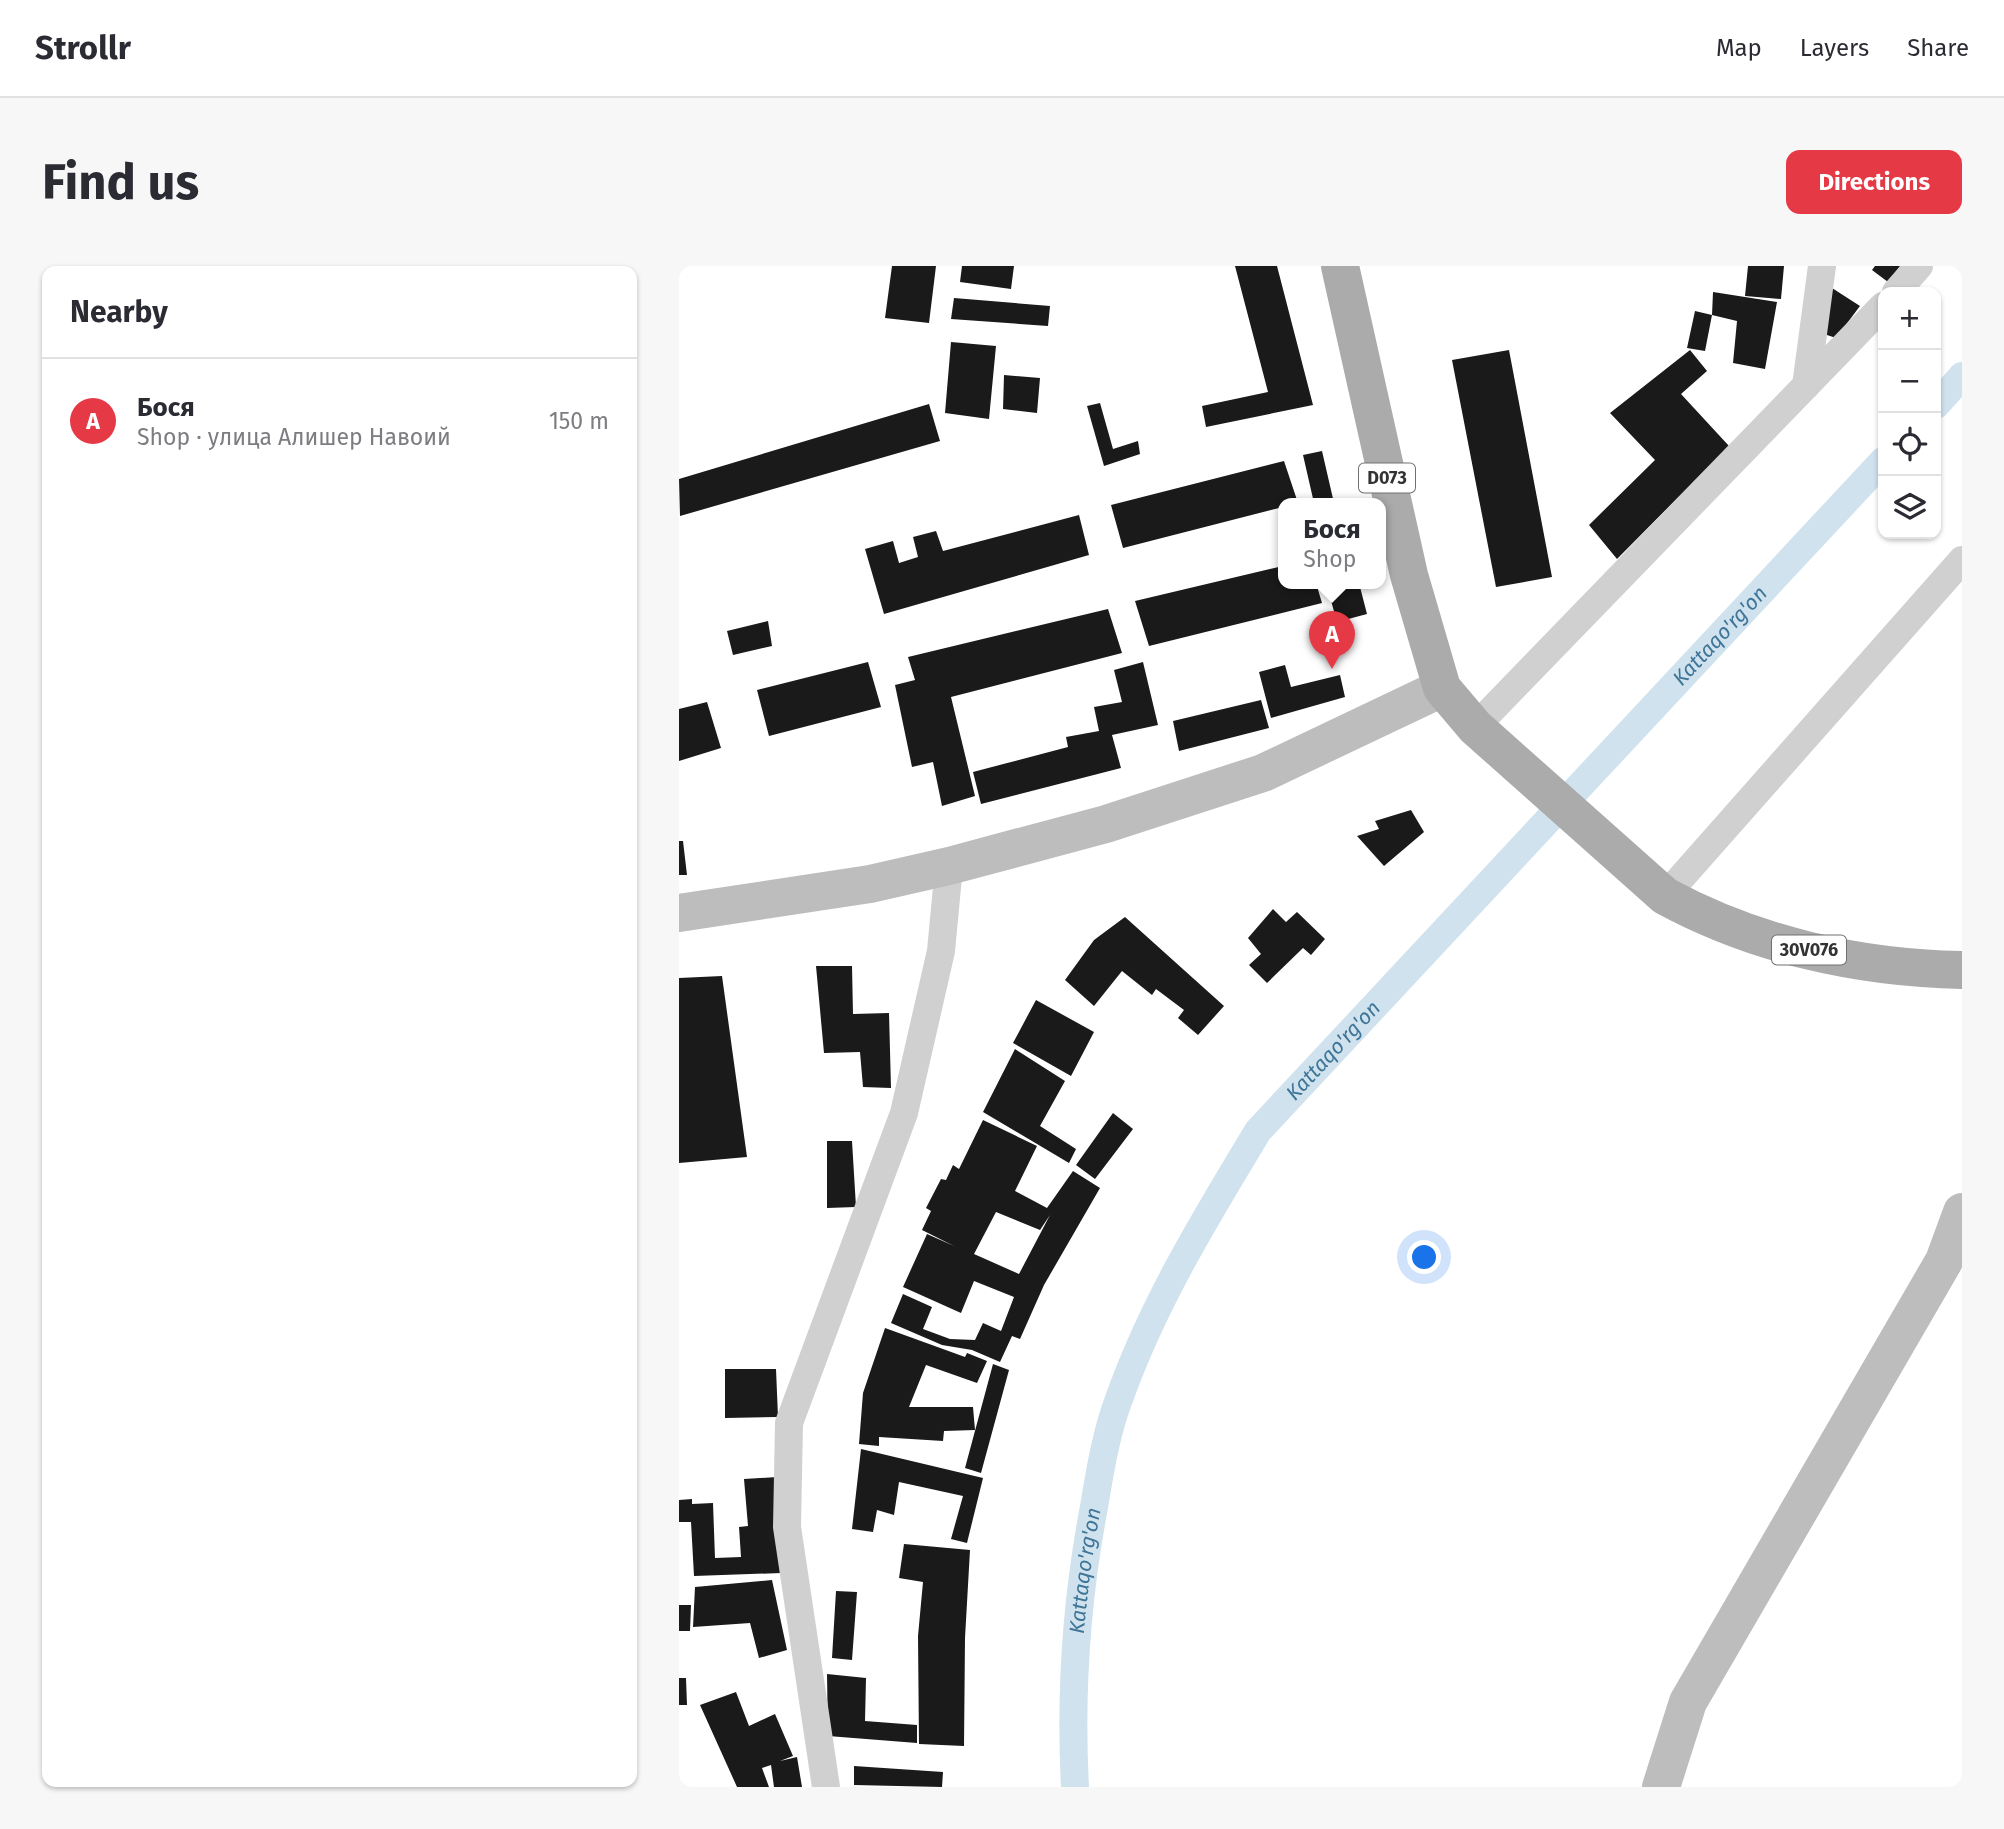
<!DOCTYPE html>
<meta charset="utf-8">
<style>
body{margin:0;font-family:"Fira Sans",sans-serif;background:#f7f7f7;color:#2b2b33}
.controls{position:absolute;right:21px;top:21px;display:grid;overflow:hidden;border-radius:14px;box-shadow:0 2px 5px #0004}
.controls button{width:63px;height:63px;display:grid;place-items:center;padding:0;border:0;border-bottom:2px solid #e1e1e2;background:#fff;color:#2b2b33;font:35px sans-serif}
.you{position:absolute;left:746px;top:992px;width:24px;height:24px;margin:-18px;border:5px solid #fff;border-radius:50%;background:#1a73e8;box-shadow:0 0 0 10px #1a73e833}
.badge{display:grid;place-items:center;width:46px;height:46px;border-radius:50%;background:#e63946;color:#fff;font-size:23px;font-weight:700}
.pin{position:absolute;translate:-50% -58px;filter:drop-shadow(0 2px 4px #0008)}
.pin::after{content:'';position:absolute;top:37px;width:24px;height:21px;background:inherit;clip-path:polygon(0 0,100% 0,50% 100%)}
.popup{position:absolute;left:599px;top:232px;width:108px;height:91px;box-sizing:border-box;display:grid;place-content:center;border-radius:14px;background:#fff;filter:drop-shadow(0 2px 5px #0005);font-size:23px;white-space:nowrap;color:#7c7c81}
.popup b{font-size:26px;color:#2b2b33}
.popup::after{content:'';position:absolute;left:50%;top:100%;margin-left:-14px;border:14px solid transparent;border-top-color:#fff}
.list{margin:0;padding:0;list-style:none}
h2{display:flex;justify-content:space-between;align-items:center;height:91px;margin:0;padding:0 28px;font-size:30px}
h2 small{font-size:23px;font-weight:400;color:#7c7c81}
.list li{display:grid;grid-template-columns:46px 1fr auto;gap:21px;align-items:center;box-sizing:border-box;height:126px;padding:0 28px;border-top:2px solid #e1e1e2}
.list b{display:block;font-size:26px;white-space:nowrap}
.list p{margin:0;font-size:23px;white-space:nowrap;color:#7c7c81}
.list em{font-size:23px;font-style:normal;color:#7c7c81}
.icon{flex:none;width:38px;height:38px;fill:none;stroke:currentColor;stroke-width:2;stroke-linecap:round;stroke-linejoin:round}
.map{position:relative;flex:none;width:1283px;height:1521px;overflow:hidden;border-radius:14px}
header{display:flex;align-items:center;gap:42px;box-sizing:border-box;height:98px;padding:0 35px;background:#fff;border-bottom:2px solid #e1e1e2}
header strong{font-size:33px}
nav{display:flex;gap:38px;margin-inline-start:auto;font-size:24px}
.intro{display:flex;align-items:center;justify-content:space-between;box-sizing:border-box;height:168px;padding:0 42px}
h1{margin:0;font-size:49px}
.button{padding:18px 32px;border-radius:14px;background:#e63946;color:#fff;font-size:24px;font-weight:700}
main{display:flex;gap:42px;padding:0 42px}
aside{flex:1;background:#fff;border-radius:14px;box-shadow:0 2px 5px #0004}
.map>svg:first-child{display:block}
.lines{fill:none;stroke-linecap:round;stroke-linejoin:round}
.canal{stroke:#cfe2ee;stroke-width:28}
.building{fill:#1a1a1a;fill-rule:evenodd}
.street{stroke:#d0d0d0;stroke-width:28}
.secondary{stroke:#bdbdbd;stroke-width:38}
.primary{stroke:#ababab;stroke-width:38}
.labels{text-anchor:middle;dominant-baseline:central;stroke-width:7;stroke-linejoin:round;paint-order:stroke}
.shield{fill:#fff;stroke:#707070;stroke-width:2}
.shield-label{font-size:18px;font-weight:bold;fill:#333}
.water-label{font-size:21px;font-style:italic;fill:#3f7597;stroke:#fff}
</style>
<header>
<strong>Strollr</strong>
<nav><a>Map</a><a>Layers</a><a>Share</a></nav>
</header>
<div class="intro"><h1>Find us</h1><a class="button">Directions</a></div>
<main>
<aside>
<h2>Nearby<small></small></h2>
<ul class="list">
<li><span class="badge">A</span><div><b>Бося</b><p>Shop · улица Алишер Навоий</p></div><em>150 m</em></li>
</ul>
</aside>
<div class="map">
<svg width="1283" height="1521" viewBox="0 0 1283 1521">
<rect width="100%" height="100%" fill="#fff"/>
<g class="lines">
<g class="canal">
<path d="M 1257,139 L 1283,110"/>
<path id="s1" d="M 396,1521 C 391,1426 397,1335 415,1241 C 421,1205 427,1167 440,1133 C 474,1037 527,951 579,865 L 1204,195"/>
</g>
</g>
<path class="building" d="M 213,0 L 257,0 L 250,57 L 206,52 Z
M 283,0 L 335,0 L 332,23 L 281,16 Z
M 556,0 L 598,0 L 634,139 L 527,161 L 523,140 L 589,126 Z
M 1069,0 L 1105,0 L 1102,33 L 1066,30 Z
M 1196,0 L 1221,0 L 1209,16 L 1193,4 Z
M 1153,22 L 1181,40 L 1157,72 L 1145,68 Z
M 1034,26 L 1098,36 L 1086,103 L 1054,97 L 1058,55 L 1033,49 Z
M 275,32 L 371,40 L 369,60 L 272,53 Z
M 1016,45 L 1033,49 L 1026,85 L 1008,82 Z
M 272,76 L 317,80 L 310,153 L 266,147 Z
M 830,84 L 873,311 L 817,321 L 773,94 Z
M 1011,84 L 1028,105 L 1002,128 L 1050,180 L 938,293 L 910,259 L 976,194 L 931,147 Z
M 325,109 L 361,112 L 358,147 L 324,143 Z
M 421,137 L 434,183 L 459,175 L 461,188 L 425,200 L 408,140 Z
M 250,138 L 261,175 L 1,250 L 0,213 Z
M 643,185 L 655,237 L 635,237 L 624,189 Z
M 605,195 L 619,237 L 604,237 L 604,241 L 444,282 L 432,239 Z
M 400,249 L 410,289 L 205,348 L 186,283 L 214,275 L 220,297 L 239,291 L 234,271 L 257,265 L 264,285 Z
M 604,300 L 604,317 L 637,317 L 643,337 L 470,380 L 456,335 Z
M 647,317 L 680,317 L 688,348 L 658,356 Z
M 429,343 L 443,387 L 272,431 L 296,530 L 263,540 L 254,496 L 233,501 L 216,419 L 236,414 L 229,391 Z
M 89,355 L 93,380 L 54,389 L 48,365 Z
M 189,396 L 202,441 L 90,470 L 78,424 Z
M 464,396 L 479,459 L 433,469 L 442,502 L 302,538 L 294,506 L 389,481 L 387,471 L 420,465 L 415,441 L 443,436 L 435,404 Z
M 606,399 L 612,421 L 661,409 L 666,431 L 592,452 L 580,406 Z
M 582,434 L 590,462 L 500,485 L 494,455 Z
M 28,436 L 42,482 L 0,495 L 0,443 Z
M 732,544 L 745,566 L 705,600 L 678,570 L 700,563 L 696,555 Z
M 0,575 L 4,575 L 8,609 L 0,609 Z
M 594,643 L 607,656 L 618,646 L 646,673 L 632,689 L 624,682 L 588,717 L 570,699 L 582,688 L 569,672 Z
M 446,651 L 545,740 L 519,769 L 499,752 L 505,744 L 477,723 L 473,729 L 443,705 L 415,740 L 386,714 L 415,674 Z
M 137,700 L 173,700 L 174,748 L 210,747 L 212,822 L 184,821 L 181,786 L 145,787 Z
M 43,710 L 68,891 L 0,897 L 0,712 Z
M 357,734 L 415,766 L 392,810 L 334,777 Z
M 336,783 L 386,815 L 361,860 L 397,883 L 390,897 L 304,846 Z
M 434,847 L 454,863 L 416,913 L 397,899 Z
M 304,854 L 358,880 L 336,925 L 368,942 L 394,905 L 421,922 L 365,1019 L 341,1073 L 333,1070 L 321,1096 L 293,1084 L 263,1079 L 212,1057 L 224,1028 L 253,1041 L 244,1063 L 271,1073 L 296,1074 L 304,1057 L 322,1065 L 335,1031 L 295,1015 L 282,1047 L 224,1021 L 248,968 L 275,980 L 243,964 L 252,945 L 247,942 L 262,913 L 267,914 L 274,899 L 280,903 ZM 317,946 L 361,964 L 371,949 L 340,1008 L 295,988 Z
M 148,875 L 173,875 L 177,941 L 148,942 Z
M 206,1062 L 286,1091 L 288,1087 L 308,1095 L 298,1117 L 247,1099 L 230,1141 L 294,1141 L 296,1164 L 265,1165 L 264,1175 L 200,1171 L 200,1180 L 180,1178 L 184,1127 Z
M 314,1098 L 330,1104 L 302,1207 L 286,1202 Z
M 46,1103 L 97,1103 L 99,1151 L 46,1152 Z
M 182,1183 L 304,1212 L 288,1277 L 272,1273 L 284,1230 L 220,1216 L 215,1249 L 198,1244 L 194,1266 L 173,1263 Z
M 98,1211 L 102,1307 L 15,1310 L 12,1256 L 0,1256 L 0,1234 L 13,1233 L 13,1238 L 34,1237 L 36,1292 L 62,1291 L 60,1261 L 69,1260 L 65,1213 Z
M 225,1278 L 291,1284 L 286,1372 L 285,1480 L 240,1478 L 239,1370 L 244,1316 L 220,1312 Z
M 93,1314 L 108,1384 L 80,1392 L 71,1357 L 14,1361 L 16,1321 Z
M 157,1325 L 178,1326 L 173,1394 L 153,1392 Z
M 0,1339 L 12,1339 L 11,1365 L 0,1365 Z
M 148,1408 L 187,1412 L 186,1455 L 238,1459 L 238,1477 L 149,1470 Z
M 0,1412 L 7,1412 L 8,1439 L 0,1439 Z
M 57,1426 L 70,1460 L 96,1448 L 114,1490 L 101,1495 L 118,1491 L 123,1521 L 95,1521 L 92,1499 L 83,1502 L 90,1521 L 58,1521 L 21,1439 Z
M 175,1500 L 264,1506 L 263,1521 L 175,1519 Z"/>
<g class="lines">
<path class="street" d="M 1217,26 L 1240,0
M 1127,120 L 1143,0
M 796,461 L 1204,40
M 986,630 L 1283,294
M 147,1521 L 108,1261 L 110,1157 L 225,847 L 262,685 L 270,600"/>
<path class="secondary" d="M 0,647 L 191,618 L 270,600 L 427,558 L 584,507 L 763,422
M 982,1521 L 1009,1436 L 1265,995 L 1283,946"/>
<path class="primary" d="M 661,0 L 730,309 L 763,422 L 796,461 L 986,630 C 1076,679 1180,702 1283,704"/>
</g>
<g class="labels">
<g class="shield">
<rect x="680" y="197.5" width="56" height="29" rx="5"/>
<rect x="1093" y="669.5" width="74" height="29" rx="5"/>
</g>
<g class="shield-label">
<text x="708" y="212">D073</text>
<text x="1130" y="684">30V076</text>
</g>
<g class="water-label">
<text stroke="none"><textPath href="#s1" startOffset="1372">Kattaqo'rg'on</textPath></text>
<text stroke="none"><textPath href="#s1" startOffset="805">Kattaqo'rg'on</textPath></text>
<text stroke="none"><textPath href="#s1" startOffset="217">Kattaqo'rg'on</textPath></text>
</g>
</g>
</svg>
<div class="controls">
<button>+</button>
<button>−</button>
<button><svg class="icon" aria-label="locate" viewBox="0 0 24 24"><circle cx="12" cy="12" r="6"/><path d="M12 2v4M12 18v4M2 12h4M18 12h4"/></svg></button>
<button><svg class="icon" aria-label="layers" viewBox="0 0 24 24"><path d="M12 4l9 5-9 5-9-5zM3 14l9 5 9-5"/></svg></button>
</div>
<div class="you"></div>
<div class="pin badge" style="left:653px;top:403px">A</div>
<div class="popup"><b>Бося</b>Shop</div>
</div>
</main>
